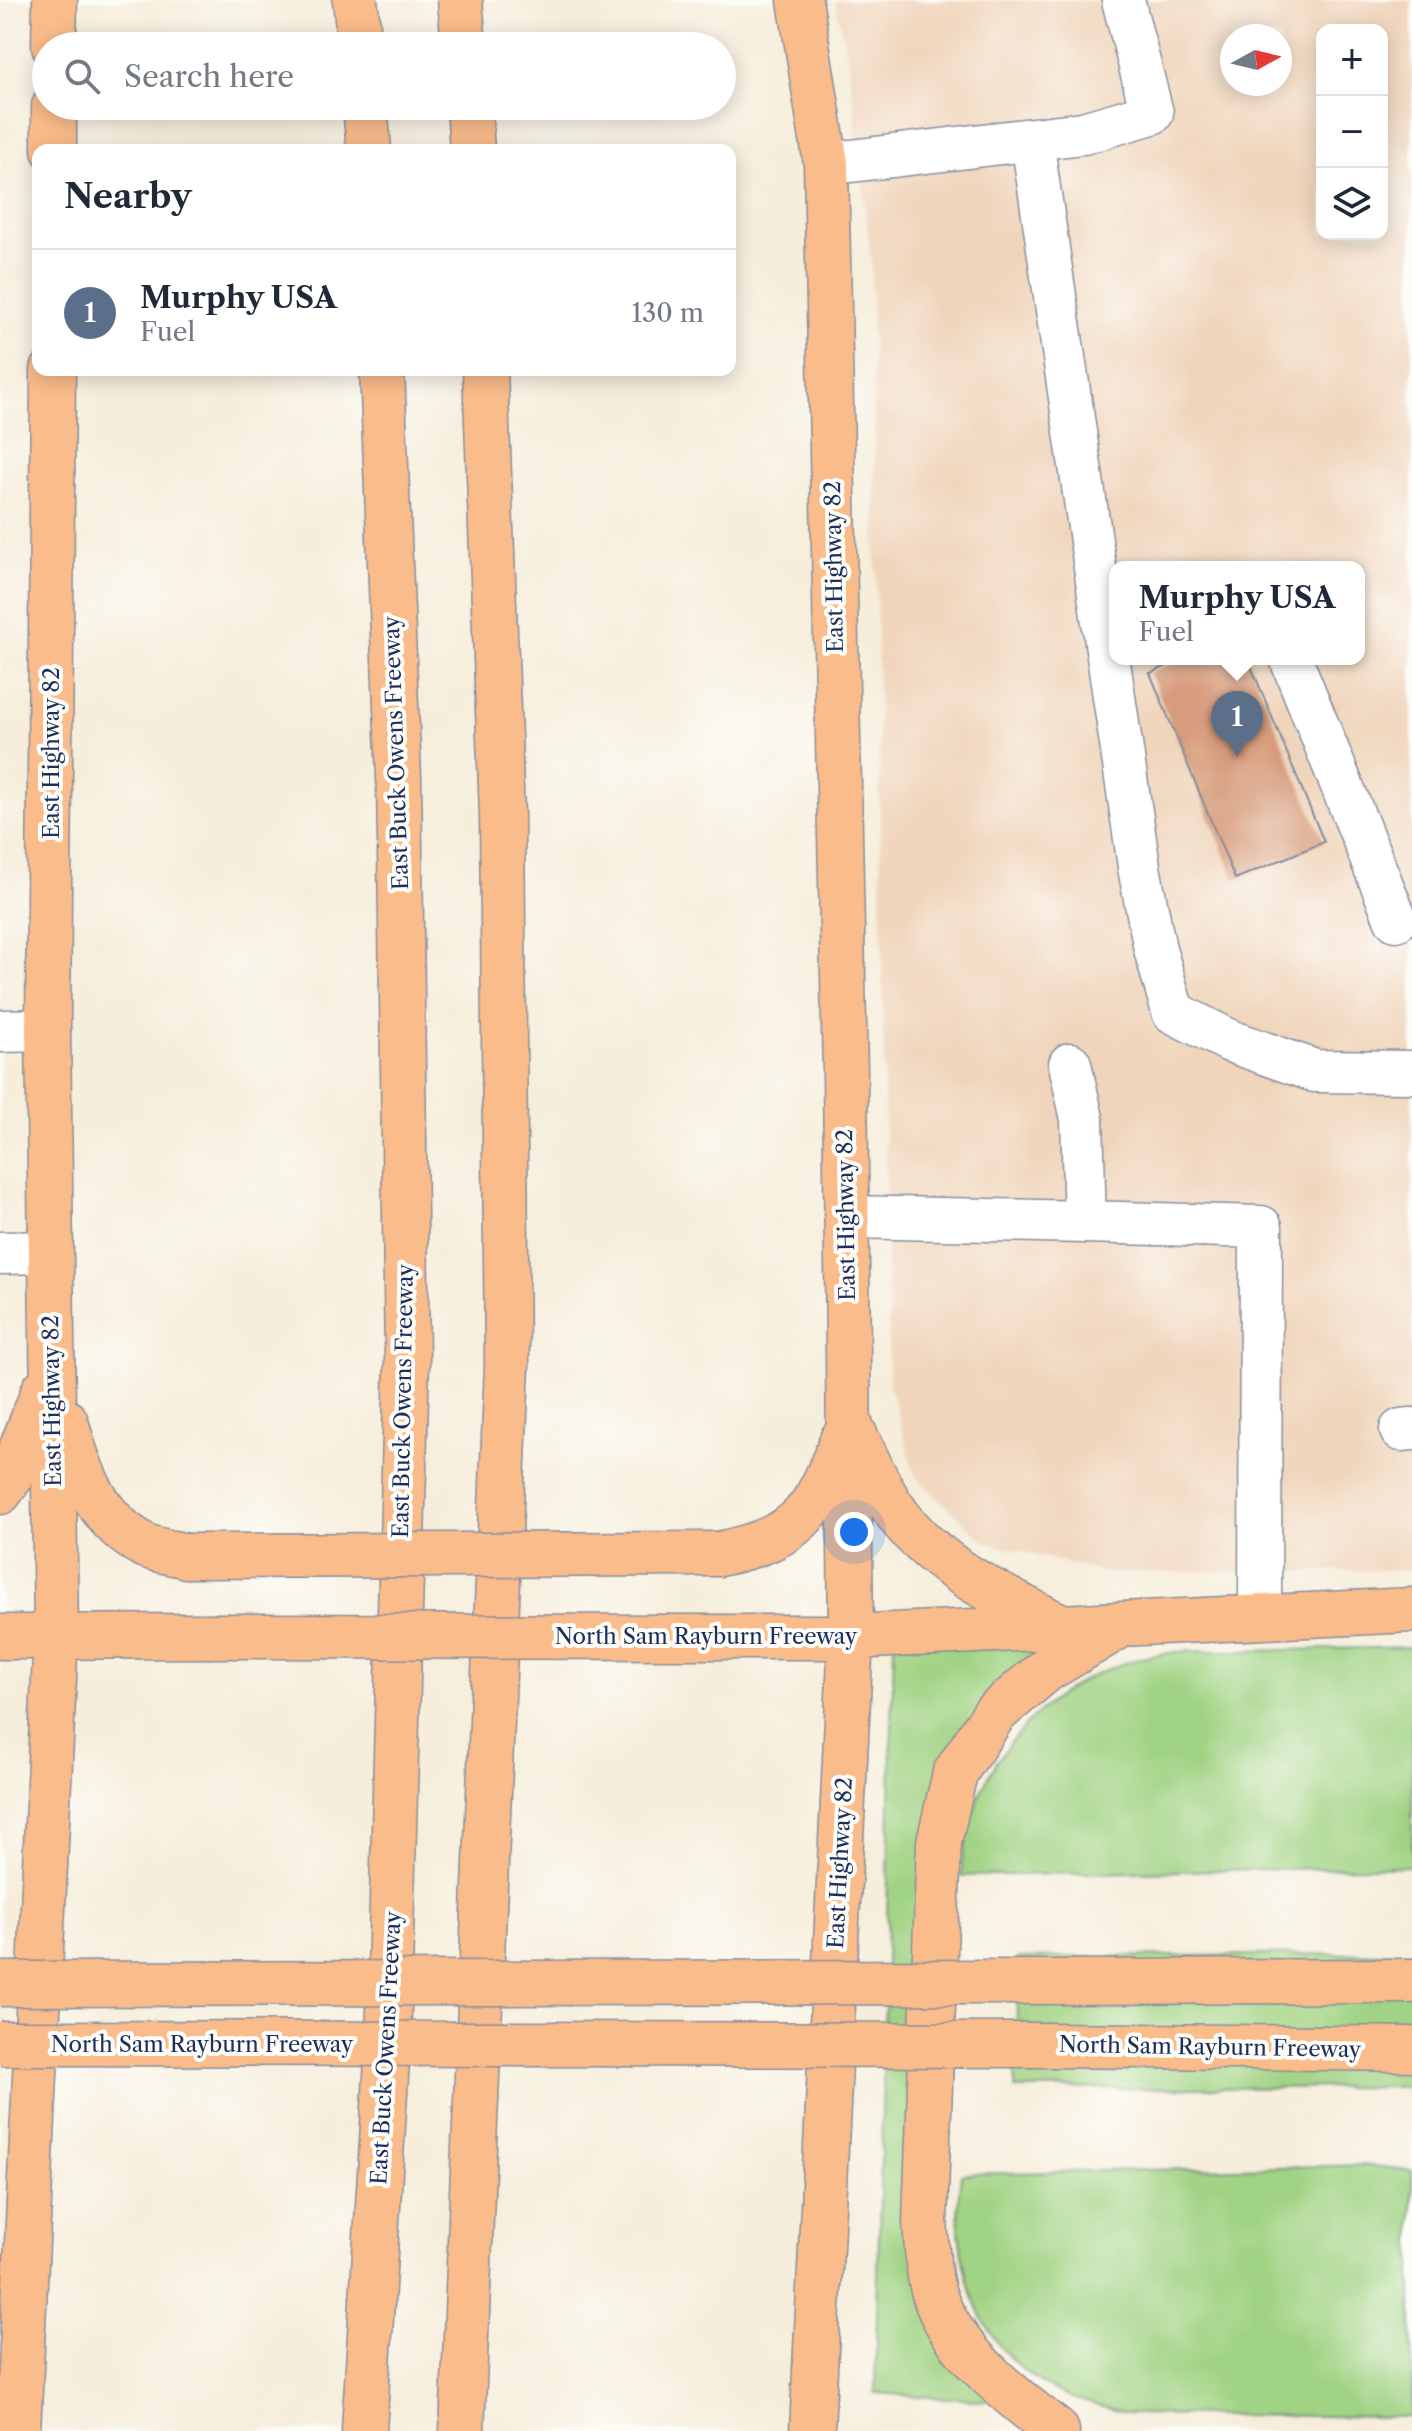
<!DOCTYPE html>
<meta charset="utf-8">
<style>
body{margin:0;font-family:"Libre Caslon Text",serif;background:#f2f2f3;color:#1f2937}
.controls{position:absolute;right:24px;top:24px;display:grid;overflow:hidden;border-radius:16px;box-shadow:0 4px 20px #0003}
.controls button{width:72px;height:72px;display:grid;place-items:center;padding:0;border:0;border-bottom:2px solid #e0e1e3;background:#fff;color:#1f2937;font:40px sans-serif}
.compass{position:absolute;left:1220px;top:24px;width:72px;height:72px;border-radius:50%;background:#fff;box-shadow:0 4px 20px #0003;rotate:82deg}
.you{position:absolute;left:854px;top:1532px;width:28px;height:28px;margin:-20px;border:6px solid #fff;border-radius:50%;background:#1a73e8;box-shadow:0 0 0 12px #1a73e833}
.badge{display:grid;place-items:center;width:52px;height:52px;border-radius:50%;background:#d1495b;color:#fff;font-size:26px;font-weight:700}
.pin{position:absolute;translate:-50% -66px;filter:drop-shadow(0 2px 4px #0008)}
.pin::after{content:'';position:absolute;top:42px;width:28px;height:24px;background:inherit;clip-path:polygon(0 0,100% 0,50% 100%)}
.popup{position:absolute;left:1109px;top:561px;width:256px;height:104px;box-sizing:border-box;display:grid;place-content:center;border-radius:16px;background:#fff;filter:drop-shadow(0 2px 6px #0005);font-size:26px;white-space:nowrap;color:#747a83}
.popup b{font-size:30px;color:#1f2937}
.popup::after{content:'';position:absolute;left:50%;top:100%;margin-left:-16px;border:16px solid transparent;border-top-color:#fff}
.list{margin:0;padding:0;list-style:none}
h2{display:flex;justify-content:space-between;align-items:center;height:104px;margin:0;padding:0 32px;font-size:34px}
h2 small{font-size:26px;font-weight:400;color:#747a83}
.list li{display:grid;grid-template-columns:52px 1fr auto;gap:24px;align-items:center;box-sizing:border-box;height:128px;padding:0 32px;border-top:2px solid #e0e1e3}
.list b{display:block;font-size:30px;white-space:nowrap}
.list p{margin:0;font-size:26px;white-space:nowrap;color:#747a83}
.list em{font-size:26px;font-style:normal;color:#747a83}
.icon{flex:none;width:44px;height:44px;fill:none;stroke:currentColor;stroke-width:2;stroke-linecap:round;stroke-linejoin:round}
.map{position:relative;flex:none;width:1412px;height:2431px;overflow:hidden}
.search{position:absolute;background:#fff;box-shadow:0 4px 20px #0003;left:32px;top:32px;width:704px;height:88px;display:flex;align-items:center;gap:20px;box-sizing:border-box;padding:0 28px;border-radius:44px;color:#747a83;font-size:30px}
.panel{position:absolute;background:#fff;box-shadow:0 4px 20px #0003;left:32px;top:144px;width:704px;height:232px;border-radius:16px}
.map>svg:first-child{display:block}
.built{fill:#f0d5bc;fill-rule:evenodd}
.green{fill:#a0d383;stroke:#5e8170;stroke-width:2}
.building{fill:#d79c7b}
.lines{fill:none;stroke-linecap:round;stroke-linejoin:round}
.minor-casing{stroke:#888e9c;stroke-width:45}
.major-casing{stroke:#888e9c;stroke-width:47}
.highway-casing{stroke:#888e9c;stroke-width:47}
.minor{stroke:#fff;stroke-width:42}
.major{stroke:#fabc8b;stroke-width:44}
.highway{stroke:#fabc8b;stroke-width:44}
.major-bridge-casing{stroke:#888e9c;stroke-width:47;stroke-linecap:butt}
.highway-bridge-casing{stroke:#888e9c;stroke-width:47;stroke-linecap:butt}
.major-bridge{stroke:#fabc8b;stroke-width:44}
.highway-bridge{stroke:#fabc8b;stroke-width:44}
.labels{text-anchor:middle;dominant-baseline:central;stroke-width:8;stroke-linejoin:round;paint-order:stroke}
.street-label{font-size:22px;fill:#1b2f5e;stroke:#fdfcf7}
</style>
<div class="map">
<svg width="1412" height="2431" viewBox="0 0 1412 2431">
<rect width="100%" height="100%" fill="#fdfcf7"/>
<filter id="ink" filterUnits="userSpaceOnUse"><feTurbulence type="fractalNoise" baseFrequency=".0125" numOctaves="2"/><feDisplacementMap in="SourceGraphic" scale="16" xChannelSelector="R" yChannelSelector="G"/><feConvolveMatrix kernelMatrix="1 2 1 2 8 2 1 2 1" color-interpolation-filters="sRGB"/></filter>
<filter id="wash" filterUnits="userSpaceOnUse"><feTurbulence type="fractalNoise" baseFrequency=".006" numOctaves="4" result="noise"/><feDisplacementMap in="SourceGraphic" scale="32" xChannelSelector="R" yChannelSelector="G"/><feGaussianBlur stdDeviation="1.8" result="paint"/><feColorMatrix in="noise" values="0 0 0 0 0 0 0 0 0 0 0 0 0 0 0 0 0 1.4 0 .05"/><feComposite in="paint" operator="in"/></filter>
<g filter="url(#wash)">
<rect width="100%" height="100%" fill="#f6edda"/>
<path class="built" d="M 835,0 L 1412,0 L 1412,1570 L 1105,1573 L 985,1542 L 916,1477 L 889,1386 L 871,260 L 849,66 ZM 1322,30 L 1382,30 L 1382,234 L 1322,234 ZM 1232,36 L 1280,36 L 1280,84 L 1232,84 ZM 1115,567 L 1359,567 L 1359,659 L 1115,659 Z"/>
<path class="green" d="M 894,1644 L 1041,1646 L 956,1752 L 919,2183 L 989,2401 L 875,2393 Z
M 1412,1647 L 1412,1866 L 961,1876 C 967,1763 1049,1673 1161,1654 C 1186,1649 1215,1652 1241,1651 C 1298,1650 1355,1648 1412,1647 Z
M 1412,1953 L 1412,2087 L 1015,2089 L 1018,1958 Z
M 1368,2165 L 1412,2171 L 1412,2417 L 1130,2414 C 1102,2407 1074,2401 1049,2387 C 974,2348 950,2253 961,2174 Z"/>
<g id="blocks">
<path class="building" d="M 1184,659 L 1248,659 L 1324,842 L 1235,879 L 1150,673 Z"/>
</g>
</g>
<g filter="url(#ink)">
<use href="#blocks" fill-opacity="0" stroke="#888e9c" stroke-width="2"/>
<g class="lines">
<g class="minor-casing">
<path id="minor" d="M 1032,140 L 1140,873 L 1155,949 L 1173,1012 L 1230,1041 L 1315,1071 L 1412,1072
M 826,164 L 1083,133 L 1152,113 L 1123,0
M 1291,659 L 1396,920
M 0,1031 L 48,1030
M 846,1217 L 1085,1222 L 1082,1119 L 1070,1064
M 1085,1222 L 1261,1227 L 1260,1617
M 0,1253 L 50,1252
M 1401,1430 L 1412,1429"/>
</g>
<g class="major-casing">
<path id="major" d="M 800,0 L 826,164 L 845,1073 L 851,1637 L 812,2431
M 54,46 L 55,0
M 54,150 L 54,106
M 66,1422 C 79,1470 96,1520 144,1545 C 156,1551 173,1552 186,1556
M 852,1429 C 865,1454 876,1482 891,1505 C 930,1565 998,1595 1059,1625
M 0,1492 L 10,1478 L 44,1390
M 719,1554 C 799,1537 814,1515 842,1440
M 0,1637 L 208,1636
M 686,1637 L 851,1637 L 1412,1610
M 18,2431 L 56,1636 L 48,1030 L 53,370
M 1057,2431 C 1013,2397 956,2354 936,2300 C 927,2275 927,2246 925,2220 L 939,1842 L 955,1773 L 995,1713 L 1046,1670 L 1123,1624"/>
</g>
<g class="highway-casing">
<path id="highway" d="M 355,0 L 360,46
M 460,0 L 464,46
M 365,106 L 369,150
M 469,106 L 472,150
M 1048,1982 L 1412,1981
M 1047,2045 L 1412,2049
M 364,2431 L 388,2044 L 407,1361 L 399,778 L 382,370
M 462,2431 L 507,1366 L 502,815 L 485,370"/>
</g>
<use href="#minor" class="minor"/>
<use href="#major" class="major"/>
<use href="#highway" class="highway"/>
<g class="major-bridge-casing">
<path id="major-bridge" d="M 186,1556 L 719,1554
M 208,1636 L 686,1637"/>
</g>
<g class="highway-bridge-casing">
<path id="highway-bridge" d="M 0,1984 L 1048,1982
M 0,2043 L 1047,2045"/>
</g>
<use href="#major-bridge" class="major-bridge"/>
<use href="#highway-bridge" class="highway-bridge"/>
</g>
</g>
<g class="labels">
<g class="street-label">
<text transform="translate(834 567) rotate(-91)">East Highway 82</text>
<text transform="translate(51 753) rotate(-90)">East Highway 82</text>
<text transform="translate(396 753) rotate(-92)">East Buck Owens Freeway</text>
<text transform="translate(846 1215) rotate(-91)">East Highway 82</text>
<text transform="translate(52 1401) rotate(-91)">East Highway 82</text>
<text transform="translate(403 1401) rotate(-89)">East Buck Owens Freeway</text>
<text x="706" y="1636">North Sam Rayburn Freeway</text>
<text transform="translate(840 1863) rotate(-87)">East Highway 82</text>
<text x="202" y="2044">North Sam Rayburn Freeway</text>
<text transform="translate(1210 2047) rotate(1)">North Sam Rayburn Freeway</text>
<text transform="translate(386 2048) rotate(-87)">East Buck Owens Freeway</text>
</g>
</g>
</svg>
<div class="controls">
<button>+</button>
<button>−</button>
<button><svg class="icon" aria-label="layers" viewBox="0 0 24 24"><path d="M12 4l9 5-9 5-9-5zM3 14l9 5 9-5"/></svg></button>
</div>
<svg class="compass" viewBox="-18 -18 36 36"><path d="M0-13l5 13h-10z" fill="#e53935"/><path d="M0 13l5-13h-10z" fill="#747a83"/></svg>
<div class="you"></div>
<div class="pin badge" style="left:1237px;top:757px;background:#5c6f8a">1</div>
<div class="popup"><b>Murphy USA</b>Fuel</div>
<div class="search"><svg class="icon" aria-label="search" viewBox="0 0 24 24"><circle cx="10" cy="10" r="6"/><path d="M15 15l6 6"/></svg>Search here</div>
<section class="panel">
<h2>Nearby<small></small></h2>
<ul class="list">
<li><span class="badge" style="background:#5c6f8a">1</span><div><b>Murphy USA</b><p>Fuel</p></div><em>130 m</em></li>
</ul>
</section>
</div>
